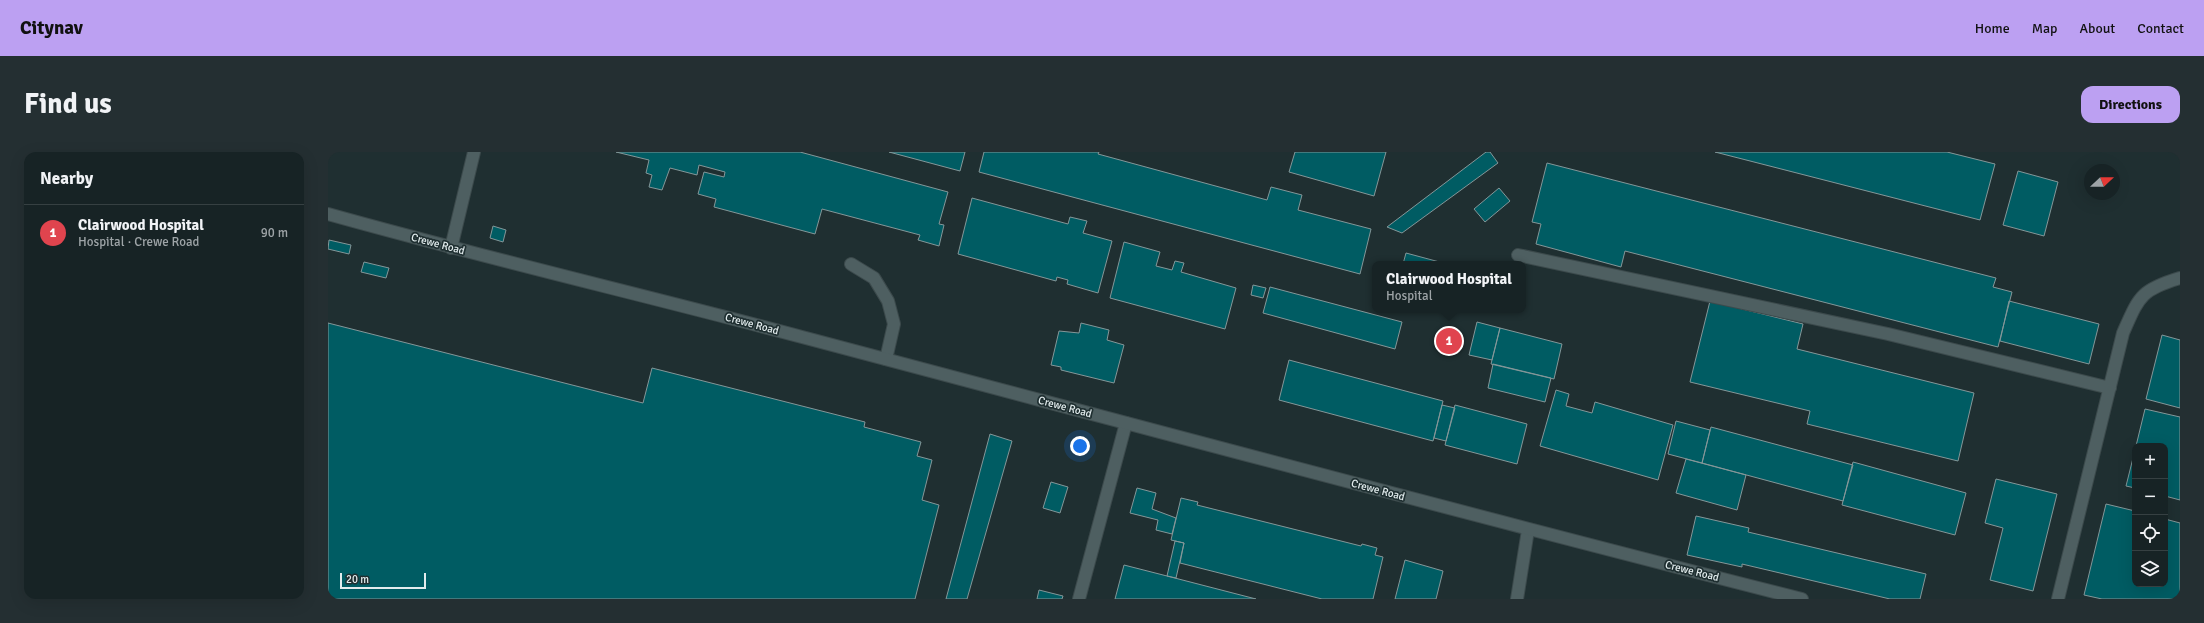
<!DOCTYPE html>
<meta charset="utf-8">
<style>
body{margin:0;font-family:Signika,sans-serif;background:#242f32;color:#f1f3f6}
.controls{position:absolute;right:12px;bottom:12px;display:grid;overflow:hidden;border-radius:8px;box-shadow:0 4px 16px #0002}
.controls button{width:36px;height:36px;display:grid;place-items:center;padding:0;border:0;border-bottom:1px solid #364042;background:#172325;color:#f1f3f6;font:20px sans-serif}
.compass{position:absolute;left:1756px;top:12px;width:36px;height:36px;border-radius:50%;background:#172325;box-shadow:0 4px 16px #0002;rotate:68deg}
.scale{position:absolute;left:12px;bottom:10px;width:86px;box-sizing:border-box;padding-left:4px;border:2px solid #e2eced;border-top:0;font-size:11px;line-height:14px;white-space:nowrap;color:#e2eced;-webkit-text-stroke:3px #1f2f31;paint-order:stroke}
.you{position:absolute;left:752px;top:294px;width:14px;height:14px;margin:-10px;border:3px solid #fff;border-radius:50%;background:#1a73e8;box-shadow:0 0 0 6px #1a73e833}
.badge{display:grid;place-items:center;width:26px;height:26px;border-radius:50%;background:#bca0f2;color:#fff;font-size:13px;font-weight:700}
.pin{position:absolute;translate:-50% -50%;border:2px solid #fff;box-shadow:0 1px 4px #0006}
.popup{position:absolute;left:1044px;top:109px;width:154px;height:52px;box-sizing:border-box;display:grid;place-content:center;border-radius:8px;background:#172325;filter:drop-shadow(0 1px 3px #0005);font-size:13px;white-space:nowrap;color:#9ea4a7}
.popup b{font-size:15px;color:#f1f3f6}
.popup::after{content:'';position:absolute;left:50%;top:100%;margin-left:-8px;border:8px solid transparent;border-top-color:#172325}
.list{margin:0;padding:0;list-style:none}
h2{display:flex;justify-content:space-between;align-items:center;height:52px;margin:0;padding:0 16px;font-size:17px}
h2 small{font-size:13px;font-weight:400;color:#9ea4a7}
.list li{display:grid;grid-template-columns:26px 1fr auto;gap:12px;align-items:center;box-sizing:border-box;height:56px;padding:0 16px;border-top:1px solid #364042}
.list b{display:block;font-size:15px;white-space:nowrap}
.list p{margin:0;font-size:13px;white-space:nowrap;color:#9ea4a7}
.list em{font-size:13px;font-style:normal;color:#9ea4a7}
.icon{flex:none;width:22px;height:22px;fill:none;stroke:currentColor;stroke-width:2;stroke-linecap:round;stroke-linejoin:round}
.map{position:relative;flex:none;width:1852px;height:447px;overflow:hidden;border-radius:12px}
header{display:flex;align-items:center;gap:24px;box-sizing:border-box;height:56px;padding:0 20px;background:#bca0f2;color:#111}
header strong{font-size:19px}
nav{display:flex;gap:22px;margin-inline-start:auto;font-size:14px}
.intro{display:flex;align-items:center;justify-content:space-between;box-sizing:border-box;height:96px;padding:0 24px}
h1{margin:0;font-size:28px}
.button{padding:10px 18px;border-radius:12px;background:#bca0f2;color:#111;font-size:14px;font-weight:700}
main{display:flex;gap:24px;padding:0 24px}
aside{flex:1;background:#172325;border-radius:12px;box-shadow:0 4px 16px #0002}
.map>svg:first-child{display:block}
.building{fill:#005c63;stroke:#849799}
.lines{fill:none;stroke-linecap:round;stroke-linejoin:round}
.lane-casing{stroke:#3c4a4c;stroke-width:14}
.street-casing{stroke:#3c4a4c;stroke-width:14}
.lane{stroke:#4e5f61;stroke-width:12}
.street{stroke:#4e5f61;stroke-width:12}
.labels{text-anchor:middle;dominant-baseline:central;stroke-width:3.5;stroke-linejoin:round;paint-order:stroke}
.street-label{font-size:11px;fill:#e2eced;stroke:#1f2f31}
</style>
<header>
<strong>Citynav</strong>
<nav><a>Home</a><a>Map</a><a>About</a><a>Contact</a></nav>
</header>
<div class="intro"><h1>Find us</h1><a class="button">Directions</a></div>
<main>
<aside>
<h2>Nearby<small></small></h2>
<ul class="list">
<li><span class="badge" style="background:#e0444e">1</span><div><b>Clairwood Hospital</b><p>Hospital · Crewe Road</p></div><em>90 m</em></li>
</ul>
</aside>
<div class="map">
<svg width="1852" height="447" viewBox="0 0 1852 447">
<rect width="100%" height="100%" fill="#1f2f31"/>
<path class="building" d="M 288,0 L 472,0 L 620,40 L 611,72 L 616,73 L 611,94 L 590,88 L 592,83 L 494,57 L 487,82 L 386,55 L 388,47 L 370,42 L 376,20 L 396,25 L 397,20 L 371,13 L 369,23 L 342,16 L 334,38 L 321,35 L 324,23 L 318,21 L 321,8 Z
M 561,0 L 637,0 L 632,19 Z
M 656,0 L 771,0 L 770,2 L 939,48 L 943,35 L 974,43 L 970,58 L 1043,77 L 1032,122 L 651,20 Z
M 967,0 L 1058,0 L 1046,44 L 961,20 Z
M 1158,0 L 1162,0 L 1170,11 L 1074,81 L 1059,75 Z
M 1387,0 L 1619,0 L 1667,12 L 1652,68 Z
M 1219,11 L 1668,126 L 1665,135 L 1684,140 L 1670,195 L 1297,99 L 1293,115 L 1208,92 L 1213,72 L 1204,70 Z
M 1690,19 L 1730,30 L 1716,84 L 1675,73 Z
M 1171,36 L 1182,49 L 1157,70 L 1146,57 Z
M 644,46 L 740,72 L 742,65 L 759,69 L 755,81 L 784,89 L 770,141 L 739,132 L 740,128 L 729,125 L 728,129 L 630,102 Z
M 165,74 L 178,78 L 175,90 L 162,86 Z
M 1,88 L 23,93 L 21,102 L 0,97 Z
M 796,90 L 832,100 L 828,114 L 844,118 L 847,109 L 856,111 L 853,120 L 908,136 L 897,177 L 782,146 Z
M 1078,101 L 1119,112 L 1075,112 Z
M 36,110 L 61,116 L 58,126 L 33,120 Z
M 925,133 L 938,136 L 935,146 L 923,143 Z
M 942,135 L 1074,170 L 1067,197 L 935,161 Z
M 1382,149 L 1475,172 L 1469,197 L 1646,241 L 1630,309 L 1479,272 L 1482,259 L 1362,230 Z
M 1681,149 L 1771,172 L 1761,212 L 1672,189 Z
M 1149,170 L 1172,176 L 1164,208 L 1141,203 Z
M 0,171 L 315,251 L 324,216 L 537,270 L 536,275 L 593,290 L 589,304 L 604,308 L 594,348 L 611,353 L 587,447 L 0,447 Z
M 753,171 L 781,178 L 779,188 L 796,193 L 786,231 L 733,218 L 733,215 L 723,213 L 731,179 L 751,181 Z
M 1172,176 L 1234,192 L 1226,227 L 1163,212 Z
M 1834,183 L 1852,188 L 1852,256 L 1818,247 Z
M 961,208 L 1115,249 L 1105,289 L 951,248 Z
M 1165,212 L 1223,226 L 1217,250 L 1160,236 Z
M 1228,238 L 1241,242 L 1238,254 L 1264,261 L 1267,250 L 1345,273 L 1330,328 L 1212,294 Z
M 1114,253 L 1127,256 L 1118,289 L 1106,286 Z
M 1127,253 L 1199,272 L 1189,312 L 1117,293 Z
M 1817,257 L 1852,265 L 1852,348 L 1837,344 L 1837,294 L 1808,294 Z
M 1348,269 L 1382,278 L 1374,311 L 1340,302 Z
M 1383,275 L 1525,313 L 1515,349 L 1374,311 Z
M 662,282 L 684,289 L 639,447 L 618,447 Z
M 1807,298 L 1807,336 L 1798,334 Z
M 1358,307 L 1418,323 L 1409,358 L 1348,341 Z
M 1525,310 L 1638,341 L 1627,383 L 1514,353 Z
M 1668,327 L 1729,342 L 1705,439 L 1662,428 L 1675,376 L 1657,371 Z
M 723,330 L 740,335 L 732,361 L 715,356 Z
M 809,336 L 828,341 L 824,357 L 848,366 L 844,382 L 828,378 L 830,368 L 802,361 Z
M 853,346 L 870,350 L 869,353 L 1033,394 L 1034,392 L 1049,396 L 1047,403 L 1055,405 L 1045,447 L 994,447 L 852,411 L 856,391 L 843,388 Z
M 1778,352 L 1807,359 L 1807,432 L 1837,432 L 1837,367 L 1852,371 L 1852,447 L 1774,447 L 1756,443 Z
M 1368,364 L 1421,376 L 1420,380 L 1598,422 L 1592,447 L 1562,447 L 1414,412 L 1414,415 L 1359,403 Z
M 847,389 L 856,391 L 848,426 L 839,424 Z
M 1077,408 L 1115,419 L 1108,447 L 1067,447 Z
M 796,413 L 839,424 L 928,447 L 787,447 Z
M 711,438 L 735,444 L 734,447 L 709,447 Z"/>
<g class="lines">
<g class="lane-casing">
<path id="lane" d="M 123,96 L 146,0
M 1190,103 L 1560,182 L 1782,236
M 523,112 L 546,126 L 560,149 L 566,172 L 558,207
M 751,447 L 798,271
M 1189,447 L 1200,378
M 1730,447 L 1795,181 C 1811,145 1812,138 1852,126"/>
</g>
<g class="street-casing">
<path id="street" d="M 0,62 C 157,106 316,143 474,185 C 807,273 1140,363 1474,447"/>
</g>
<use href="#lane" class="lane"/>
<use href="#street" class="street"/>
</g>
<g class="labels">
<g class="street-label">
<text transform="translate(110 92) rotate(15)">Crewe Road</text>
<text transform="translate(424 172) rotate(15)">Crewe Road</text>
<text transform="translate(737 255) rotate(15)">Crewe Road</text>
<text transform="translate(1050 338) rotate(15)">Crewe Road</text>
<text transform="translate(1364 419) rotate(14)">Crewe Road</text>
</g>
</g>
</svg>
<div class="controls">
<button>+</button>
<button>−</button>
<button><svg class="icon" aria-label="locate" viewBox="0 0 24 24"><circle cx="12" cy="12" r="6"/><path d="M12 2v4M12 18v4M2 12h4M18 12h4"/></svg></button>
<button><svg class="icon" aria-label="layers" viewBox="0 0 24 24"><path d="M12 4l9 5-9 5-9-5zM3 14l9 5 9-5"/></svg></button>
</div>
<svg class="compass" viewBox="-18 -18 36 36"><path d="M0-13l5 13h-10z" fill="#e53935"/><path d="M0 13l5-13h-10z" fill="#9ea4a7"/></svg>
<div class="scale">20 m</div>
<div class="you"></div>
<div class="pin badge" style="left:1121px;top:189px;background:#e0444e">1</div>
<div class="popup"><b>Clairwood Hospital</b>Hospital</div>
</div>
</main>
